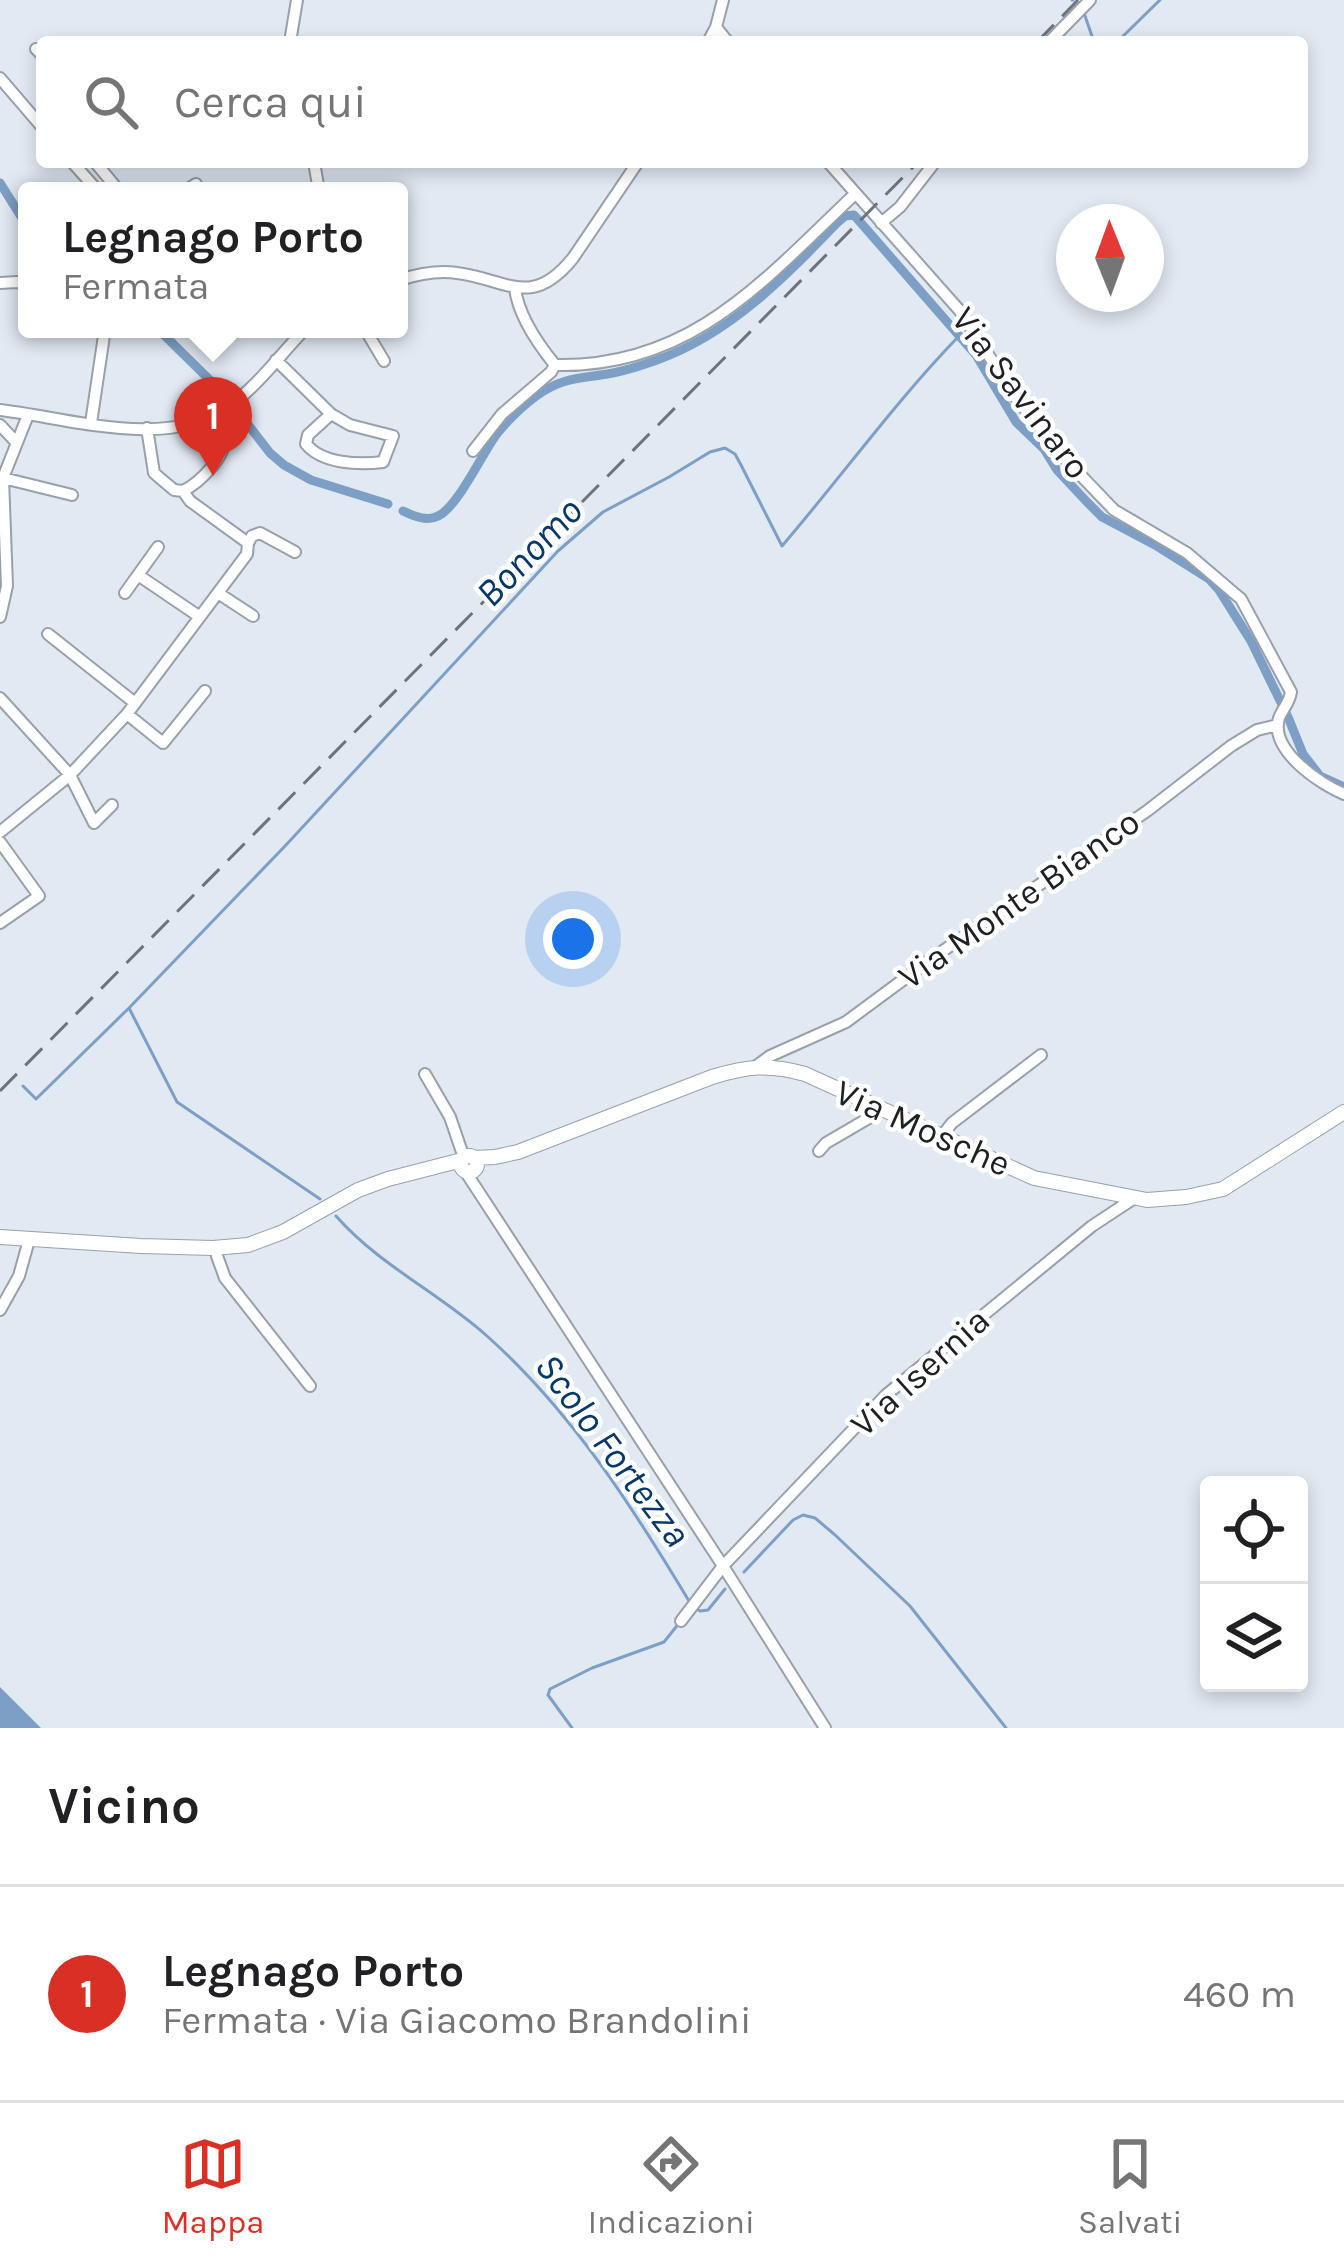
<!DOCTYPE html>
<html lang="it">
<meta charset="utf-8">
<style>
body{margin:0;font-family:Karla,sans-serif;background:#f6f6f6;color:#202124}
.controls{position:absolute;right:36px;bottom:36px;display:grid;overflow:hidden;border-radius:12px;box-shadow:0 6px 18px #0003}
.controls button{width:108px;height:108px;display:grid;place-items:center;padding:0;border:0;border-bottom:3px solid #e0e0e0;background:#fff;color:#202124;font:60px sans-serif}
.compass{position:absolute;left:1056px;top:204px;width:108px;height:108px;border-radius:50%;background:#fff;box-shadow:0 6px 18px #0003;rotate:359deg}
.you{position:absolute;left:573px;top:939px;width:42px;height:42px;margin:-30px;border:9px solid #fff;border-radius:50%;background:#1a73e8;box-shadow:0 0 0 18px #1a73e833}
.badge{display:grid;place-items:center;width:78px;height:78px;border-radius:50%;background:#d93025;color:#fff;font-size:39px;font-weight:700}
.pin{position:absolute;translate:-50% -99px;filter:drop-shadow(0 3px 6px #0008)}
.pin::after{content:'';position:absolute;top:63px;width:42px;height:36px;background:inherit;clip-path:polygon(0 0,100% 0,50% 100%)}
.popup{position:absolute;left:18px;top:182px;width:390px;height:156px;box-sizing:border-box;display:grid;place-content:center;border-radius:12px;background:#fff;filter:drop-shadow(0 3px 9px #0005);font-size:39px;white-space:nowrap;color:#757577}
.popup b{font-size:45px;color:#202124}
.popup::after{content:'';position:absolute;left:50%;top:100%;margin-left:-24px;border:24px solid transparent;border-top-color:#fff}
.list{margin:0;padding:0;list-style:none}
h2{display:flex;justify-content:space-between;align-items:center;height:156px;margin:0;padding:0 48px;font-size:51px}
h2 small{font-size:39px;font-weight:400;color:#757577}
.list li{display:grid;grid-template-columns:78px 1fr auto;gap:36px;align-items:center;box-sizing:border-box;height:216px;padding:0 48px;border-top:3px solid #e0e0e0}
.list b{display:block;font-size:45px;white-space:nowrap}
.list p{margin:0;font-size:39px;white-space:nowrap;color:#757577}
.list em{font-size:39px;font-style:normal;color:#757577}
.icon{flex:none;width:66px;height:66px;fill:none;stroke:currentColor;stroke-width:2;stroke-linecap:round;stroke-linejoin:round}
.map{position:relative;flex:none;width:1344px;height:1728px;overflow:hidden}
.search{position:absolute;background:#fff;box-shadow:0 6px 18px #0003;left:36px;right:36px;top:36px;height:132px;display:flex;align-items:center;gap:30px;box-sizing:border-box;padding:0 42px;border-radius:12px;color:#757577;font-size:45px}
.sheet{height:372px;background:#fff}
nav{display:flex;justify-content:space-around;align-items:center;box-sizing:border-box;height:168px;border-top:3px solid #e0e0e0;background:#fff;font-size:33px;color:#757577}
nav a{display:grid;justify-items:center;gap:6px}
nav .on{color:#d93025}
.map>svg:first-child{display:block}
.water{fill:url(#water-ripples)}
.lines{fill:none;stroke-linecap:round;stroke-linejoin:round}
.stream{stroke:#7e9fc5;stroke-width:3}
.canal{stroke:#7e9fc5;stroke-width:9}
.minor-casing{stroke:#98a0a9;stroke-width:14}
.major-casing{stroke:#98a0a9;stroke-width:16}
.minor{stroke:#fff;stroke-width:10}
.major{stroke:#fff;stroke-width:14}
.rail{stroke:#6e7379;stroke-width:3;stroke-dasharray:24 12;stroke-linecap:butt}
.labels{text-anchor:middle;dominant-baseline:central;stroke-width:9;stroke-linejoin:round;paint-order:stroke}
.street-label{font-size:36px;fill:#1d2024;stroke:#fff}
.water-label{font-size:39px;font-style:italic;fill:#063969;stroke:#fff}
</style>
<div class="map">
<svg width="1344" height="1728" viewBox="0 0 1344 1728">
<defs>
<pattern id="water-ripples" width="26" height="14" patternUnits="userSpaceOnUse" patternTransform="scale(3)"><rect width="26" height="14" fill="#7e9fc5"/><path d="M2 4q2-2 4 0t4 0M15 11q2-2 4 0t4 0" fill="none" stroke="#6781a0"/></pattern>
</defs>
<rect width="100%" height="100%" fill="#e1e9f3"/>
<path class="water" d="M 0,1687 L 41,1728 L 0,1728 Z"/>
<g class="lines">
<path class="stream" d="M 1072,0 L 1073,0
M 1084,13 L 1094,42
M 1117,42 L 1160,0
M 129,1008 L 286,845 L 558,551 L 603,512 L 669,477 L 710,452 L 725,448 L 735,454 L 741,465 L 782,546 C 842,476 895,402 959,336
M 23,1086 L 36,1099 L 129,1008 L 177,1102 L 320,1199
M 336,1216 C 379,1265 439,1293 487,1336 C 572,1412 634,1509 692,1606 L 700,1611 L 708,1610 L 725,1589
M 744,1572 L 793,1520 L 803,1515 L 815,1518 L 834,1534 L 910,1606 L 1006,1728
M 572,1728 L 548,1695 L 550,1689 L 592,1668 L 664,1642 L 680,1622"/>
<path class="canal" d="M 0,183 L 27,226
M 158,329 L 225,395 L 270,453 L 284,465 L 311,480 L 388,504
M 403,511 C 414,516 427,522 438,516 C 457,508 482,454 496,435 C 508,420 521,407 536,396 C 564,376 581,379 613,373 C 628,370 643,365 657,360 C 730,334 785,277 838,222 L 845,216 L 854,215 L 976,355 L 1016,422 L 1044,449 L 1057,470 L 1087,502 L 1102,517 L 1155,545 L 1209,579 L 1219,590 L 1251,641 L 1288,717 L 1303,754 L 1320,776 L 1344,787"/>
<g class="minor-casing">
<path id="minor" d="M 716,27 L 728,42
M 290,42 L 297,0
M 708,42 L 716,27 L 723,0
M 1049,42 L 1090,0
M 36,49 L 42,55
M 0,78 L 42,127
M 72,162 L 98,191
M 95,162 L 119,191
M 314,162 L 319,191
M 828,162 L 960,311 L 1016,398 L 1068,462 L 1114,510 L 1187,553 L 1241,599 L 1291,692 C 1289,704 1283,708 1279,718 C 1269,750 1320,784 1344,794
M 185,191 L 196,184
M 881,223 L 900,207 L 935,162
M 399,280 C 418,274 438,270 457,273 C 507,279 531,310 573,258 L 638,162
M 0,283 L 17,282 L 27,285
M 515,288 C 518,315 538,344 555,365 C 691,368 764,280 855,194
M 233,329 L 235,332
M 365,329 L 384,361
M 276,360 L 331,414 L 308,435 L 306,444 C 322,464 359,465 383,462 L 393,436 L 350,425 L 331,414
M 0,410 C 69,418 165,450 227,408 C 257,387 280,355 305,329
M 91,423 L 105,329
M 0,425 L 16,442
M 473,451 L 502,414 L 551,372 L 555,365
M 3,478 L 72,495
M 183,491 C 199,483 229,455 224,434 C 223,430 215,419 213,416
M 248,543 L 252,536 L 260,533 L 295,552
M 138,575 L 200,617
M 125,593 L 158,547
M 218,593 L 253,616
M 0,617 L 7,586 L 3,478 L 28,415
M 48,634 L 135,703
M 0,698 L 70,775 L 94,823 L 112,805
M 127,714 L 163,743 L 205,691
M 0,832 L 70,775 L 127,714 L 247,554 L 248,543 L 190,501 L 183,491 L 174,490 L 154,473 L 147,428
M 0,842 L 39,896 L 0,923
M 755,1067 L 770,1056 L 846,1022 L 934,957 L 1147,811 L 1231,746 L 1257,730 L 1278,725
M 425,1074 L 450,1117 L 464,1158
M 941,1137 L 952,1123 L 1041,1055
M 819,1151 L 826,1143 L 874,1115 L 878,1109
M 465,1171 L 723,1566 L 825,1728
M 217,1256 L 225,1278 L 310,1386
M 0,1310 L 19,1276 L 29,1240
M 681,1621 L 723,1566 L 886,1395 L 1092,1226 L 1133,1199"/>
</g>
<g class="major-casing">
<path id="major" d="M461 1164a8 8 0 1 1 16 0a8 8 0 1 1-16 0Z
M 474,1158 L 495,1157 L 518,1152 L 712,1077 C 748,1066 769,1064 805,1074 L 1034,1178 L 1147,1200 L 1186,1197 L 1223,1189 L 1344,1112
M 0,1237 L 141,1246 L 213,1248 L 248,1245 L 283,1232 L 358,1190 L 388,1179 L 462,1160"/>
</g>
<use href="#minor" class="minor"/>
<use href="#major" class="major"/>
<path class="rail" d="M 1037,42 L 1078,0
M 0,1091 L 918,162"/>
</g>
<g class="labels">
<g class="street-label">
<text transform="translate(1021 393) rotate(53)">Via Savinaro</text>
<text transform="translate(1019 899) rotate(-35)">Via Monte Bianco</text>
<text transform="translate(923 1128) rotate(24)">Via Mosche</text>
<text transform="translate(920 1372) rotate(-42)">Via Isernia</text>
</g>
<g class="water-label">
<text transform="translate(529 552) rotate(-46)">Bonomo</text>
<text transform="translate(613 1450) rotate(53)">Scolo Fortezza</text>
</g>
</g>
</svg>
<div class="controls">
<button><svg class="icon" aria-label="locate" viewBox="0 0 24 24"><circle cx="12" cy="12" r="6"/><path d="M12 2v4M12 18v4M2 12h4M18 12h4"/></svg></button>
<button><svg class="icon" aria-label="layers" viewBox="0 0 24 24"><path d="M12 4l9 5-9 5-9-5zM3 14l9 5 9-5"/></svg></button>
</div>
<svg class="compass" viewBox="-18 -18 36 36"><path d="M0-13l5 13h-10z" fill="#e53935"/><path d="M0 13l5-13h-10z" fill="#757577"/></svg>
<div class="you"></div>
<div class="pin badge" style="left:213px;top:476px">1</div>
<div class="popup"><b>Legnago Porto</b>Fermata</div>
<div class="search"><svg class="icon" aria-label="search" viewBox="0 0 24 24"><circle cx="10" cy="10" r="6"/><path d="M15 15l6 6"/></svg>Cerca qui</div>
</div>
<section class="sheet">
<h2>Vicino<small></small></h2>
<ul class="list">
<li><span class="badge">1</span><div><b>Legnago Porto</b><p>Fermata · Via Giacomo Brandolini</p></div><em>460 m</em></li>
</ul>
</section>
<nav>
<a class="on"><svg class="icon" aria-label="map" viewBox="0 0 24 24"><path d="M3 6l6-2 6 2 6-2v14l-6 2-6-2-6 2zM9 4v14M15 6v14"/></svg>Mappa</a>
<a><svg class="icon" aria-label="directions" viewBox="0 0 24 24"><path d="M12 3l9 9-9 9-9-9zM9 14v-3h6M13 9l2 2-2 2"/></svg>Indicazioni</a>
<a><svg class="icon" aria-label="saved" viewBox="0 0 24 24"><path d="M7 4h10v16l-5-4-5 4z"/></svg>Salvati</a>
</nav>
